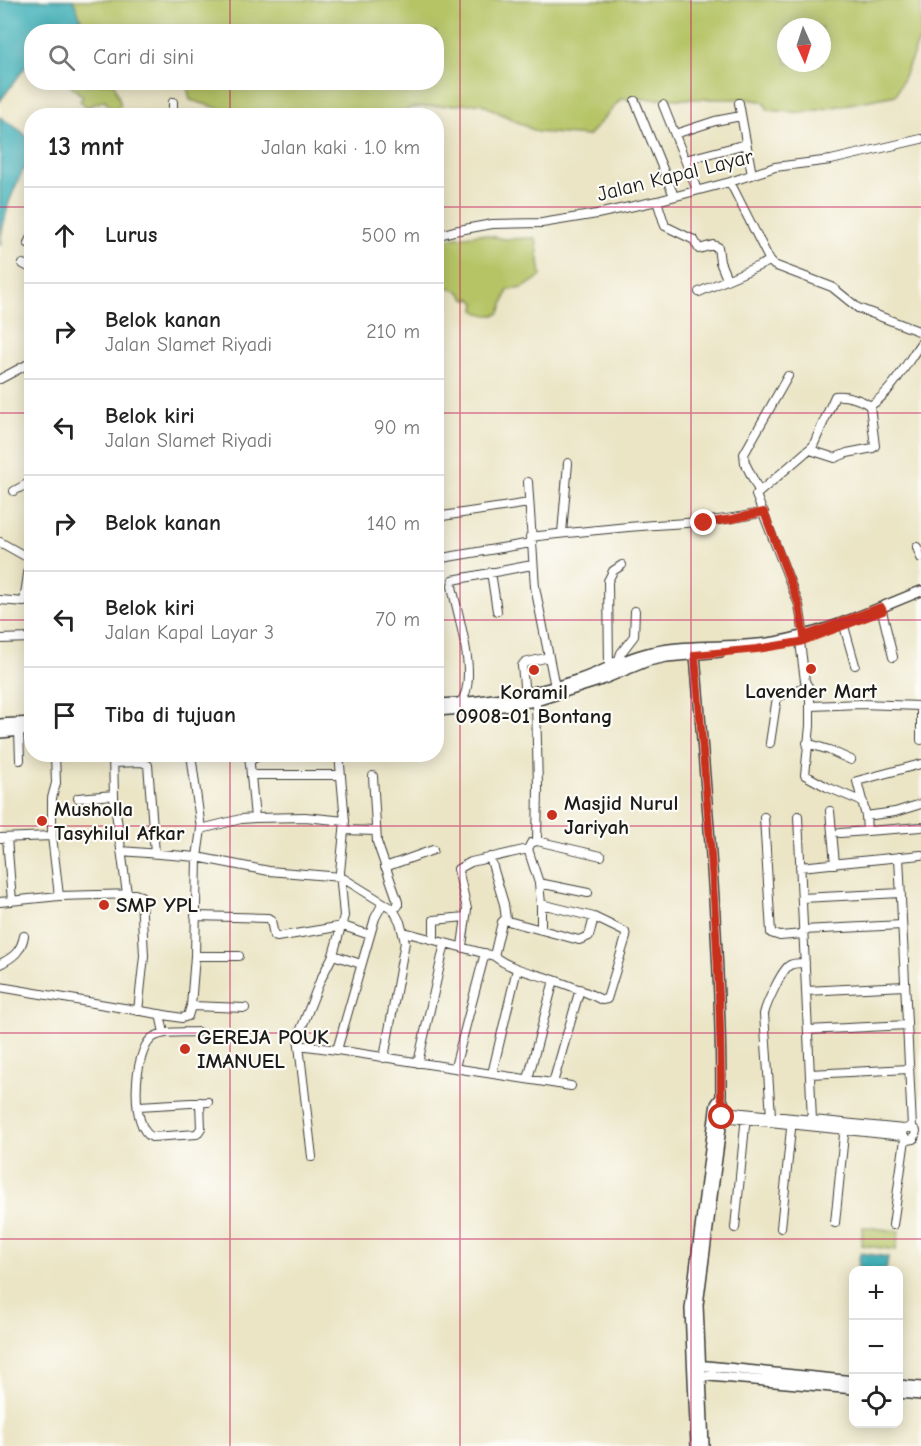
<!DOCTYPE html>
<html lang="id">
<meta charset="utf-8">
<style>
body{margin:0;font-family:"Comic Neue",sans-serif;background:#f6f6f6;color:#222}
.controls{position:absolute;right:18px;bottom:18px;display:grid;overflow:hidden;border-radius:12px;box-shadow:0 3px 15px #0003}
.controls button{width:54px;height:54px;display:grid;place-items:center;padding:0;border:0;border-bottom:2px solid #e0e0e0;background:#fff;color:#222;font:30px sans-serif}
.compass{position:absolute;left:777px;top:18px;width:54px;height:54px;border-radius:50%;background:#fff;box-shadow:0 3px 15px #0003;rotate:177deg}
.stop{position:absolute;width:18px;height:18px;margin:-14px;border:4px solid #c8321e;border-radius:50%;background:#fff}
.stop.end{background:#c8321e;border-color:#fff;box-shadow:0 2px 6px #0008}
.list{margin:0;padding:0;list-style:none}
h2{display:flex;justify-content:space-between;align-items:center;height:78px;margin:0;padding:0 24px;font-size:26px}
h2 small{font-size:20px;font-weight:400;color:#767676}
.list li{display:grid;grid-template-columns:39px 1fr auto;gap:18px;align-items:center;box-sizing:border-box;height:96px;padding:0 24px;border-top:2px solid #e0e0e0}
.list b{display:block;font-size:22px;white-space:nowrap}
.list p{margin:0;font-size:20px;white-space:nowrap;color:#767676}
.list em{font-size:20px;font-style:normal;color:#767676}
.icon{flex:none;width:33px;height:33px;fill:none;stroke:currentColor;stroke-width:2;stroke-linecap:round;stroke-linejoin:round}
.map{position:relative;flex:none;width:921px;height:1446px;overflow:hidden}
.search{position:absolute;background:#fff;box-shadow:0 3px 15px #0003;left:24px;top:24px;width:420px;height:66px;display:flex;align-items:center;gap:15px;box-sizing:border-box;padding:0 21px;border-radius:24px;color:#767676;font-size:22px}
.panel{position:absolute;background:#fff;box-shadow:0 3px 15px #0003;left:24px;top:108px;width:420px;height:654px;border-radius:24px}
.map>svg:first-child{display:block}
.green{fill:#b6c466;stroke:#697041;stroke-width:1.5;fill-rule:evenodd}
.water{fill:#3fb0b8;stroke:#2e666a;stroke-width:1.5}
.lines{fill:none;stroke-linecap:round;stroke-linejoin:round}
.minor-casing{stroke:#3b3a36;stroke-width:10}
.tertiary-casing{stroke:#3b3a36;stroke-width:12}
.minor{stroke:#fff;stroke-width:8}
.tertiary{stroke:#fff;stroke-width:9}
.route{stroke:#c8321e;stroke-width:8}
.grid{fill:none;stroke:#c2185b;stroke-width:1.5;stroke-opacity:0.55}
.poi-dot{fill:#c8321e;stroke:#fdfcf7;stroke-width:2}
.labels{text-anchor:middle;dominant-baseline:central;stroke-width:4.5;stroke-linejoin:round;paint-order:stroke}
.street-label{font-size:21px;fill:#1c1c1c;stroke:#fdfcf7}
.poi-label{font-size:21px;font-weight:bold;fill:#1c1c1c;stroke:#fdfcf7;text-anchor:start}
</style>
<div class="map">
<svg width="921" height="1446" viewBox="0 0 921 1446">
<rect width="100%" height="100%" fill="#fdfcf7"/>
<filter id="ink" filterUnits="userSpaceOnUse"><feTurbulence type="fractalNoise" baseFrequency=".0167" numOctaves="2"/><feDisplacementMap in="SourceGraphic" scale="12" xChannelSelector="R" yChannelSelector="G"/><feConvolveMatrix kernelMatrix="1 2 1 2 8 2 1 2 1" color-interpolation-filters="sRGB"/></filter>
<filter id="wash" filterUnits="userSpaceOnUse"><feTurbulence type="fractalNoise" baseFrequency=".008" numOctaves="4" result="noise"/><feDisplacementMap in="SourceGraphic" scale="24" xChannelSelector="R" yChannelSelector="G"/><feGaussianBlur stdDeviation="1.35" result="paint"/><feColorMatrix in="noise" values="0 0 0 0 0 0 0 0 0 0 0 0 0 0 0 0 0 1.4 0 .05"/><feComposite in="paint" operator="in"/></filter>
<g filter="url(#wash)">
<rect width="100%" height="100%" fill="#ebe5c6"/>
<path class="green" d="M 0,0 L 921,0 L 921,36 L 896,95 L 802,113 L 768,110 L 764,102 L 749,99 L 621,99 L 588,136 L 537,132 L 480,103 L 409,108 L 404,115 L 242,115 L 190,100 L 187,86 L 159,84 L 436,82 L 436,32 L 32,32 ZM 786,27 L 822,27 L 822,63 L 786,63 Z
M 68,83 L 114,83 L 121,105 L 112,112 L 105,100 L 87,107 L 80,101 L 83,97 Z
M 480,234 L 504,239 L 536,238 L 541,276 L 523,288 L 508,290 L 500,313 C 493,317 481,315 475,310 L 476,303 L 471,298 L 470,300 L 465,299 L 460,292 L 439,284 C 433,270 440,253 444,239 Z
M 863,1227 L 899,1231 L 896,1250 L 861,1245 Z"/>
<path class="water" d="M 0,0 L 73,0 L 86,31 L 32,32 L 31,64 L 26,66 L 0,101 Z
M 0,117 L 21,131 L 31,141 L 31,159 L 21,174 L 9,202 L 1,234 L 0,246 Z
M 860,1253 L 888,1257 L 886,1270 L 858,1268 Z"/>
</g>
<g filter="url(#ink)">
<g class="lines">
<g class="minor-casing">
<path id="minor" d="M 635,101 L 674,196
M 173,102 L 173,116
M 739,103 L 752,175
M 663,105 L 697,190
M 675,134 L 715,121 L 741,116
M 685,160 L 746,144
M 730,182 L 770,261 L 774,265 L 832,287 L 858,308 L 921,332
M 657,201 L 665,226 L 694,240 L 699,249 L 713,245 L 718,247 L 720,262 L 727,279
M 436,236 L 454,231 L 492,224 L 542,223 L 597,214 L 657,201 L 730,182 L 775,167 L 831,160 L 921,139
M 28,243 L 32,235
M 23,264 L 32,269
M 699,292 L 770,261
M 0,379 L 32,362
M 870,406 C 892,392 906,364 921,343
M 528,482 L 535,587 L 555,687
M 14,491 L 32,481
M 759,491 L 745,463 L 744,454 L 788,376
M 31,517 L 32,517
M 436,517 L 529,503
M 562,533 L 568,463
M 530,537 C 567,533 604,529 641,526 C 683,523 723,522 764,512
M 0,542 L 32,560
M 917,547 L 921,558
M 436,559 L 531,543
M 491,572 L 497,611
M 0,600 L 24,602 L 30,560
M 881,607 L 893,657
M 844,626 L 855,665
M 804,636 L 799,605 L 756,495 L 813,446 L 835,396 C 846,395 861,399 870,406 L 875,446 L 873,448 L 847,453 L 835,458 L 810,450
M 0,639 L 32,638
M 800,642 L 805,681 L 810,691 L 810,726 L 805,775 L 827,787 L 863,802
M 614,663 L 619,659 L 621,653 L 634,636 L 635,611
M 609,668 L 608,581 L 613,571 L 622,565
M 525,695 L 522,666 L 524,663 L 549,657
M 536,701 L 538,788 L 537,841
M 460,703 C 480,680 457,614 452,586 L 453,580 L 532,565
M 811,706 L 860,704 L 921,706
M 921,706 L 921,740
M 19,731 L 20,760
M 770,743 L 777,697 L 808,686
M 807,743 L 829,750 L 851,760
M 55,754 L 56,783 L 52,798 L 52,836 L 59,896
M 113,754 L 114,797 L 127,894
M 250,761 L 261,754
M 113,763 L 142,762 L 148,765 L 155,853
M 251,775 L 340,775
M 373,776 L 377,842 L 398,902 L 398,906 L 393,909
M 78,798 L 114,795
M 830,811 L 835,864
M 798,816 L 812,1120
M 866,816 L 895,812 L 921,804
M 764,817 L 771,933 L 780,936 L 803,934
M 255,818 L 305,817 L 345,821
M 201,829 L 241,819 L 255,818 L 249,754
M 344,830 L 376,831
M 867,831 L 866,816 L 857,781 L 921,764
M 840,833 L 921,827
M 0,838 L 52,836
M 7,838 L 12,901
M 121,851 L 197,857 L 269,871 L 341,877 L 393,909 L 400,922 L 405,942 L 384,1058
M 490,857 L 504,904 L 506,919
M 899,857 L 912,1127
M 385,867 L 433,850
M 800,867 L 921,855
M 539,883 L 588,893
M 802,898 L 901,893
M 0,902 L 59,896 L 135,894 L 141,896 L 144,956 L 138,1011
M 195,916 L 268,918 L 271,920 L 274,936 L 277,937 L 343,926 L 370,935
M 541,930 L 541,904
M 803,930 L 902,925
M 404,932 L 494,956 C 511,970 534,973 554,980 C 571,986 587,992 602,1000 L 607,999 L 626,937 L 625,932 L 594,917 L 541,904 L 539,883 L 528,849 L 531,843 L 537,841 L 601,856
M 434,939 L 434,920 L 465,917
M 462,946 L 467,909 L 458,869 L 471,862 L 528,849
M 333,955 L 361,964
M 195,956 L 239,956
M 494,956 L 502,922 L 504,920 L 579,940 L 589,936 L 594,917
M 0,964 C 14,957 21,951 24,936
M 0,987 L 182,1018 L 188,1016 L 191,1006 L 195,956 L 197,857 L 201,829 L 191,754
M 806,991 L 905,986
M 191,1006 L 245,1008
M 160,1014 L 164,1033
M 808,1030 L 907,1025
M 198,1032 C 184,1033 163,1030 152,1038 C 133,1053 130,1128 152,1137 L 197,1134 L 201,1128 L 200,1102
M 299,1045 L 337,1050 L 375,918 L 383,903
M 337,1050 L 571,1086
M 418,1063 L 445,943
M 455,1067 L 485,953
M 492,1074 L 517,969
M 810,1074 L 909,1069
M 528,1079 L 554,980
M 553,1083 L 580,989
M 139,1106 L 208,1102
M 723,1111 L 904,1129
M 771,1116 L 764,1014 C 766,1005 782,969 790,965 C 794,963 800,963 805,963
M 722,1117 L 903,1136 L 908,1140 L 914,1139 L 916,1131 L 912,1127 L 904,1129 L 903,1136
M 312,1157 L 298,1037 L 320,981 L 333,955 L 344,916 L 340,872 L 345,821 L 339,754
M 835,1223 L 845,1125
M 893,1225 L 905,1139
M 735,1228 L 746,1115
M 781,1228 L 792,1119"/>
</g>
<g class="tertiary-casing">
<path id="tertiary" d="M 695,655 C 707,802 721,950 721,1097 L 724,1104 L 698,1305 L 704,1446
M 436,704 C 486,702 533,695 580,679 C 604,671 627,657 652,652 C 692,643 734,649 775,642 C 825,633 873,610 921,591
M 436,711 L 503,706 L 536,701 L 599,681 L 648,661 L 667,657 L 721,652
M 0,724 L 32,722
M 0,733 L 32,730
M 697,1365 L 854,1381
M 698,1375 L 854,1389
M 898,1385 L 921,1387
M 898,1393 L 921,1395
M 696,1446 L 690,1309 L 715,1110 L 716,1104 L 721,1097"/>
</g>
<use href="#minor" class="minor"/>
<use href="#tertiary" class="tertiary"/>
</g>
</g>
<g class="lines" filter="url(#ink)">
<path class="route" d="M 704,523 L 732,519 L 764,512 L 799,605 L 804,636 L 881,607 L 883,611 L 800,642 L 757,649 L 695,655 C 707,802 721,950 721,1097 L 724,1104 L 722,1117"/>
</g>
<path class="grid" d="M 230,0 L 230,32M 460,0 L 460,1446M 691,0 L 691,1446M 230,82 L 230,116M 0,207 L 32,207M 436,207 L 921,207M 0,413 L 32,413M 436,413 L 921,413M 0,620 L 32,620M 436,620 L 921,620M 230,754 L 230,1446M 0,826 L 921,826M 0,1033 L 921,1033M 0,1239 L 921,1239"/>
<g class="poi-dot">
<circle cx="811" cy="669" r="6"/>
<circle cx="534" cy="670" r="6"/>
<circle cx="552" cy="815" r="6"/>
<circle cx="42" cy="821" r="6"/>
<circle cx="104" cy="905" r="6"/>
<circle cx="185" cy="1049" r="6"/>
</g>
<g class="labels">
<g class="street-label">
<text transform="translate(675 175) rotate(-14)">Jalan Kapal Layar</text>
</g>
<g class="poi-label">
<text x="811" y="691" text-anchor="middle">Lavender Mart</text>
<text x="534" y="692" text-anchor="middle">Koramil<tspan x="534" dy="24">0908-01 Bontang</tspan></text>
<text x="564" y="803">Masjid Nurul<tspan x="564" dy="24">Jariyah</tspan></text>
<text x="54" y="809">Musholla<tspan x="54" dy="24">Tasyhilul Afkar</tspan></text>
<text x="116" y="905">SMP YPL</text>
<text x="197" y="1037">GEREJA POUK<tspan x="197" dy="24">IMANUEL</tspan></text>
</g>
</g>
</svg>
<div class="controls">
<button>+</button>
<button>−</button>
<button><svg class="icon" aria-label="locate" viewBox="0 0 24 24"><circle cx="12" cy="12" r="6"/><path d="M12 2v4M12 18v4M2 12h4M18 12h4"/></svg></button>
</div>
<svg class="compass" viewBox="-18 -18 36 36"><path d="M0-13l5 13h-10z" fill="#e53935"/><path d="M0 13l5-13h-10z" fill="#767676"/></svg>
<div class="stop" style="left:722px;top:1117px"></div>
<div class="stop end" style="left:704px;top:523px"></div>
<div class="search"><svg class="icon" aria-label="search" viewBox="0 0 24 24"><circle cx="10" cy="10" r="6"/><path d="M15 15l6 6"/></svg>Cari di sini</div>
<section class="panel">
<h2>13 mnt<small>Jalan kaki · 1.0 km</small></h2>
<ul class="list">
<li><svg class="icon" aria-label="ahead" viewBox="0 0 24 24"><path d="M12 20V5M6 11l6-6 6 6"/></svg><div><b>Lurus</b></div><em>500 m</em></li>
<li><svg class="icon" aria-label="right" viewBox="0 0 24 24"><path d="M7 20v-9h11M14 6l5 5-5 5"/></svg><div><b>Belok kanan</b><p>Jalan Slamet Riyadi</p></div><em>210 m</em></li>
<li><svg class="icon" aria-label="left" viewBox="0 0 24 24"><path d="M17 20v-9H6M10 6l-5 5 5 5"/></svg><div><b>Belok kiri</b><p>Jalan Slamet Riyadi</p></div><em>90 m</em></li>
<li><svg class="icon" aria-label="right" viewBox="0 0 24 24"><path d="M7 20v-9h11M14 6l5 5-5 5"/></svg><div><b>Belok kanan</b></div><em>140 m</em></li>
<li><svg class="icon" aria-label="left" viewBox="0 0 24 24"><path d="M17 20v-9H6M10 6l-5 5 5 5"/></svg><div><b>Belok kiri</b><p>Jalan Kapal Layar 3</p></div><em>70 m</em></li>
<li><svg class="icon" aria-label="arrive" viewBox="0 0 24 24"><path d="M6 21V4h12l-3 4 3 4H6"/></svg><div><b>Tiba di tujuan</b></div></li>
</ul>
</section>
</div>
